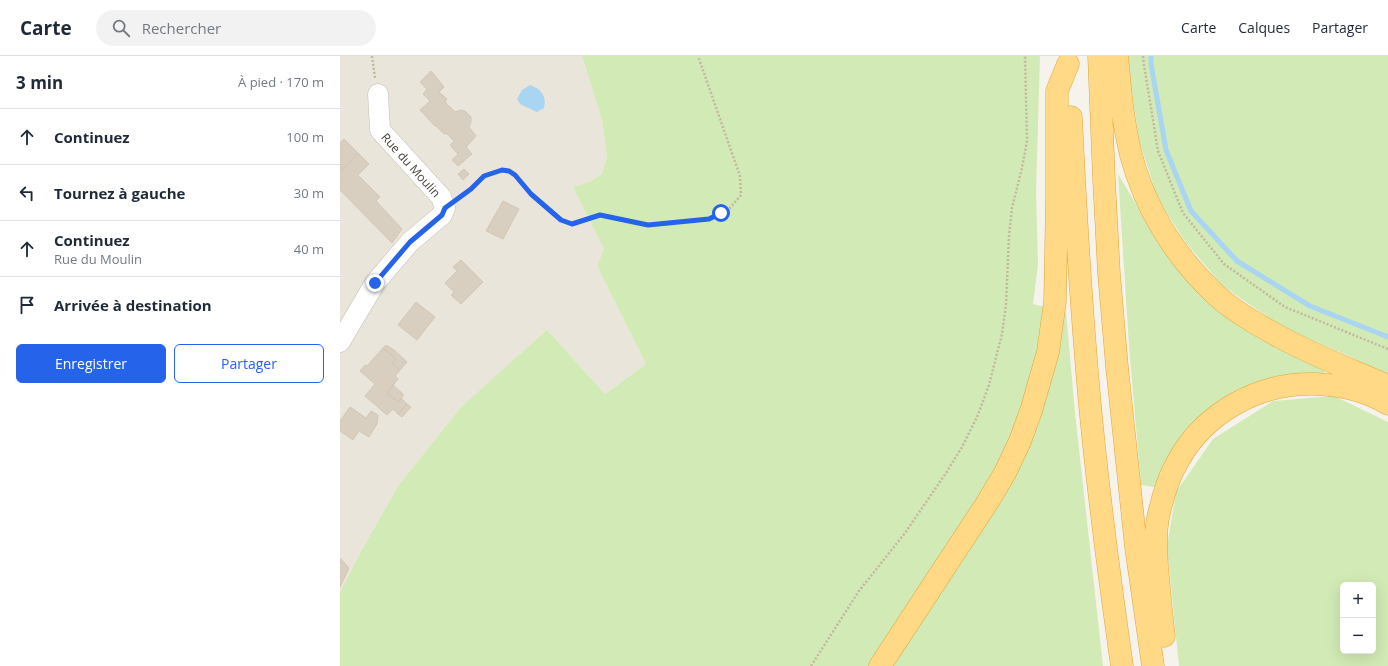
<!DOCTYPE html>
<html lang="fr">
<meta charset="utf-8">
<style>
body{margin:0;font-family:"Open Sans",sans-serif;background:#f2f2f3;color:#1f2937}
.controls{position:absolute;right:12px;bottom:12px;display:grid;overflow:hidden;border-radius:6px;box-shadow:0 4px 16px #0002}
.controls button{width:36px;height:36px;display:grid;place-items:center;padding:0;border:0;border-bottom:1px solid #e0e1e3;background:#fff;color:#1f2937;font:20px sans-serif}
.stop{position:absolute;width:12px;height:12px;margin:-9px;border:3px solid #2563eb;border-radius:50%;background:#fff}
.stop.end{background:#2563eb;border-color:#fff;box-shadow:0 1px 4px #0008}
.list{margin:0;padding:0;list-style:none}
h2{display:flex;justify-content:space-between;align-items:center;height:52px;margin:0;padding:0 16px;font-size:17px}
h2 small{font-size:13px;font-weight:400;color:#747a83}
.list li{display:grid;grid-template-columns:26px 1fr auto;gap:12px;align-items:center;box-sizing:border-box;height:56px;padding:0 16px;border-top:1px solid #e0e1e3}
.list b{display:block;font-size:15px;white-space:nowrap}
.list p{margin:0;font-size:13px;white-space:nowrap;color:#747a83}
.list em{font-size:13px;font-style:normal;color:#747a83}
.actions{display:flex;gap:8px;padding:12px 16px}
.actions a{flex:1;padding:9px 0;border:1px solid #2563eb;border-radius:6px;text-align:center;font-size:14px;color:#2563eb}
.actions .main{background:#2563eb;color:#fff}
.icon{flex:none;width:22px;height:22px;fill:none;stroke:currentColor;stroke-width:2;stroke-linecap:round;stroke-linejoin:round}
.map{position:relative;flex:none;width:1048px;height:610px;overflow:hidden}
header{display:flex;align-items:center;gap:24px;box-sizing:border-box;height:56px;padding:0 20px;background:#fff;border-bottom:1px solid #e0e1e3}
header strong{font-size:19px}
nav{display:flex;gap:22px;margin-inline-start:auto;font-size:14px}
.search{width:280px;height:36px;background:#f2f2f3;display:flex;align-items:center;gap:10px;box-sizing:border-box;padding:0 14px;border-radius:22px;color:#747a83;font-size:15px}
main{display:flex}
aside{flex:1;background:#fff}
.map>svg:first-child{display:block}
.residential{fill:#eae5da}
.green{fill:#d2eab5;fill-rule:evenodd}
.water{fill:#a9d4f2}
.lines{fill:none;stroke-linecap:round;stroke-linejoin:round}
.stream{stroke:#a9d4f2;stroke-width:5}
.building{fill:#d8cfc1;stroke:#d3c7b4}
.minor-casing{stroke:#c2bbae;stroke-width:21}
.trunk-casing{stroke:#e0a43c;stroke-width:23}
.path{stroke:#c4b79f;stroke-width:2.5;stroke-dasharray:2 2;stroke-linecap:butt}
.minor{stroke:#fff;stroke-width:20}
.trunk{stroke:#ffd985;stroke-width:22}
.route{stroke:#2563eb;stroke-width:5}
.labels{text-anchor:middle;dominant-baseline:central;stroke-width:3.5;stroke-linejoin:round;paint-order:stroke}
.street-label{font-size:12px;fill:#4b4439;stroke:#fff}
</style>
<header>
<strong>Carte</strong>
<div class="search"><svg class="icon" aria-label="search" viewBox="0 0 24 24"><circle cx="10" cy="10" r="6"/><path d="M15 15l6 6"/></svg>Rechercher</div>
<nav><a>Carte</a><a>Calques</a><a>Partager</a></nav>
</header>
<main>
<aside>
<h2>3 min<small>À pied · 170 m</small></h2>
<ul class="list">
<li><svg class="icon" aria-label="ahead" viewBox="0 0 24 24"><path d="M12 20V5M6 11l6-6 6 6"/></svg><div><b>Continuez</b></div><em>100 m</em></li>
<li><svg class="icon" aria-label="left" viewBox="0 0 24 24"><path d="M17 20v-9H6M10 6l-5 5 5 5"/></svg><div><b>Tournez à gauche</b></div><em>30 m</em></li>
<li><svg class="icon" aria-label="ahead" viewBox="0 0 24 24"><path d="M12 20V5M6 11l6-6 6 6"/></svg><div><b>Continuez</b><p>Rue du Moulin</p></div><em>40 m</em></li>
<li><svg class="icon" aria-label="arrive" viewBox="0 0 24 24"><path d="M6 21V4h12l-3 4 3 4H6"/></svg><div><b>Arrivée à destination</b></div></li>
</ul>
<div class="actions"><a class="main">Enregistrer</a><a>Partager</a></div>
</aside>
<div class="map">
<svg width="1048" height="610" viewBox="0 0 1048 610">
<rect width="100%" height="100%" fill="#f6f3ec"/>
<path class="residential" d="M 0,0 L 242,0 L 262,64 L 267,101 L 262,118 L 249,126 L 233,131 L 264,193 L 257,210 L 306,308 L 265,338 L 208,275 L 121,351 L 58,430 L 18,501 L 0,536 Z"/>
<path class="green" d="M 242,0 L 700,0 L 696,136 L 698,209 L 693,248 L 726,256 L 735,357 L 763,610 L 0,610 L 0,536 L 18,501 L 58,430 L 121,351 L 207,274 L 265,338 L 306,308 L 257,210 L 264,193 L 233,131 L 249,126 L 262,118 L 267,101 L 262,64 Z
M 787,0 L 1048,0 L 1048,320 L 1011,301 L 944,272 L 883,230 L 846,187 L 818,143 L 799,84 Z
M 778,118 L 802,158 L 863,239 L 986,312 L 983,321 L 896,338 L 819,432 L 801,429 L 789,290 Z
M 994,340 L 1048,366 L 1048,610 L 839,610 L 827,491 L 836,436 L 873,383 L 933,345 ZM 1003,529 L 1033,529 L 1033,595 L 1003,595 Z"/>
<path class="water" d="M 190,29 C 201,33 207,40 204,52 L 197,56 L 180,48 L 177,43 L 182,34 Z"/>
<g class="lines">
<path class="stream" d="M 811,0 L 811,8 L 826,94 L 851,155 L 897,205 L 970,250 L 1048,281"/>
</g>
<path class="building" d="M 91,15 L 104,31 L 99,36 L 107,43 L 105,46 L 115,56 L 121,54 L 125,55 L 131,61 L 131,66 L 129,71 L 136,80 L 126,91 L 132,98 L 118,110 L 112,104 L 118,98 L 110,89 L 114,85 L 106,77 L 104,78 L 96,70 L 95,70 L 80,54 L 90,45 L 83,38 L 87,33 L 80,26 Z
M 4,83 L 18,97 L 0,116 L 0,87 Z
M 18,97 L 29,108 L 18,119 L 40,141 L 36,145 L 62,173 L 52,187 L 0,134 L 0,116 Z
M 124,113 L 129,118 L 123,124 L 118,118 Z
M 163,145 L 179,153 L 163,183 L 146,175 Z
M 121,204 L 143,226 L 121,248 L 111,239 L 114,236 L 105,227 L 117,215 L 113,211 Z
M 76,246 L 95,261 L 77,284 L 58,269 Z
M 46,289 L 54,294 L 67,306 L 60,314 L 52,308 L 56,303 L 43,292 Z
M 43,292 L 56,303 L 52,308 L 60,314 L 55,320 L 58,323 L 47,337 L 58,346 L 61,342 L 67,348 L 58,358 L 53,353 L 47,359 L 25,340 L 35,328 L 20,315 L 25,309 L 27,310 Z
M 53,329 L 64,339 L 58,346 L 47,337 Z
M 67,348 L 71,351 L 62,361 L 58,358 Z
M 10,351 L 26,362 L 31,355 L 38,359 L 37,368 L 29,381 L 19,375 L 13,384 L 0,375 L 0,365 Z
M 0,502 L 9,512 L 0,531 Z"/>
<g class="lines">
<g class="minor-casing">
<path id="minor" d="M 0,286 L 35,227 L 70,186 L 102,159 L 105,152 L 101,141 L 40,74 L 38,38"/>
</g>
<g class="trunk-casing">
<path id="trunk" d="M 759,0 L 764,124 L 769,218 L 777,311 L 796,491 L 813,610
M 777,0 C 780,33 783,67 791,99 C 805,152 835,200 875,238 C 893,255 918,269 940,281 C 975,300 1012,314 1048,330
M 731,61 C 735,146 740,231 747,315 C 755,414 768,512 782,610
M 824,580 C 821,556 819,533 817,510 C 816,494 815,478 818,462 C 822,443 828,422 838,405 C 865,356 920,326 976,328 C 1001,329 1027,335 1048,348
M 540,610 L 647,447 L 665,417 L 680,385 L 691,355 L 708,296 L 715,246 L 717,142 L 717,35 L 728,8"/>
</g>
<path class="path" d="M 32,0 L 35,22
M 803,0 L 804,9 L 818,95 L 843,157 L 884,208 L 945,251 L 1048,293
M 120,141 L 131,133 L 144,120 L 162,114 L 169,115 L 175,119 L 191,138 L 221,164 L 233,168 L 260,159 L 308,169 L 369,163 L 389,153 L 401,139 L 400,120 L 358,0
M 471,610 L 519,535 L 565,477 L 606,417 L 622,391 L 637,361 L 649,329 L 662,278 L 666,249 L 669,179 L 672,152 L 682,112 L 687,85 L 685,0"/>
<use href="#minor" class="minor"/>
<use href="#trunk" class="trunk"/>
</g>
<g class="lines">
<path class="route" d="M 35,227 L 70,186 L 102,159 L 105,152 L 131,133 L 144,120 L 162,114 L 169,115 L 175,119 L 191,138 L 221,164 L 232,168 L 260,159 L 308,169 L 369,163 L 381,157"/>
</g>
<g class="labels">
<g class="street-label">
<text transform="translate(71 109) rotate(48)">Rue du Moulin</text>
</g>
</g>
</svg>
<div class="controls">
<button>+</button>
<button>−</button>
</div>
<div class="stop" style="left:381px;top:157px"></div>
<div class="stop end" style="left:35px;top:227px"></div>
</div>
</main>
